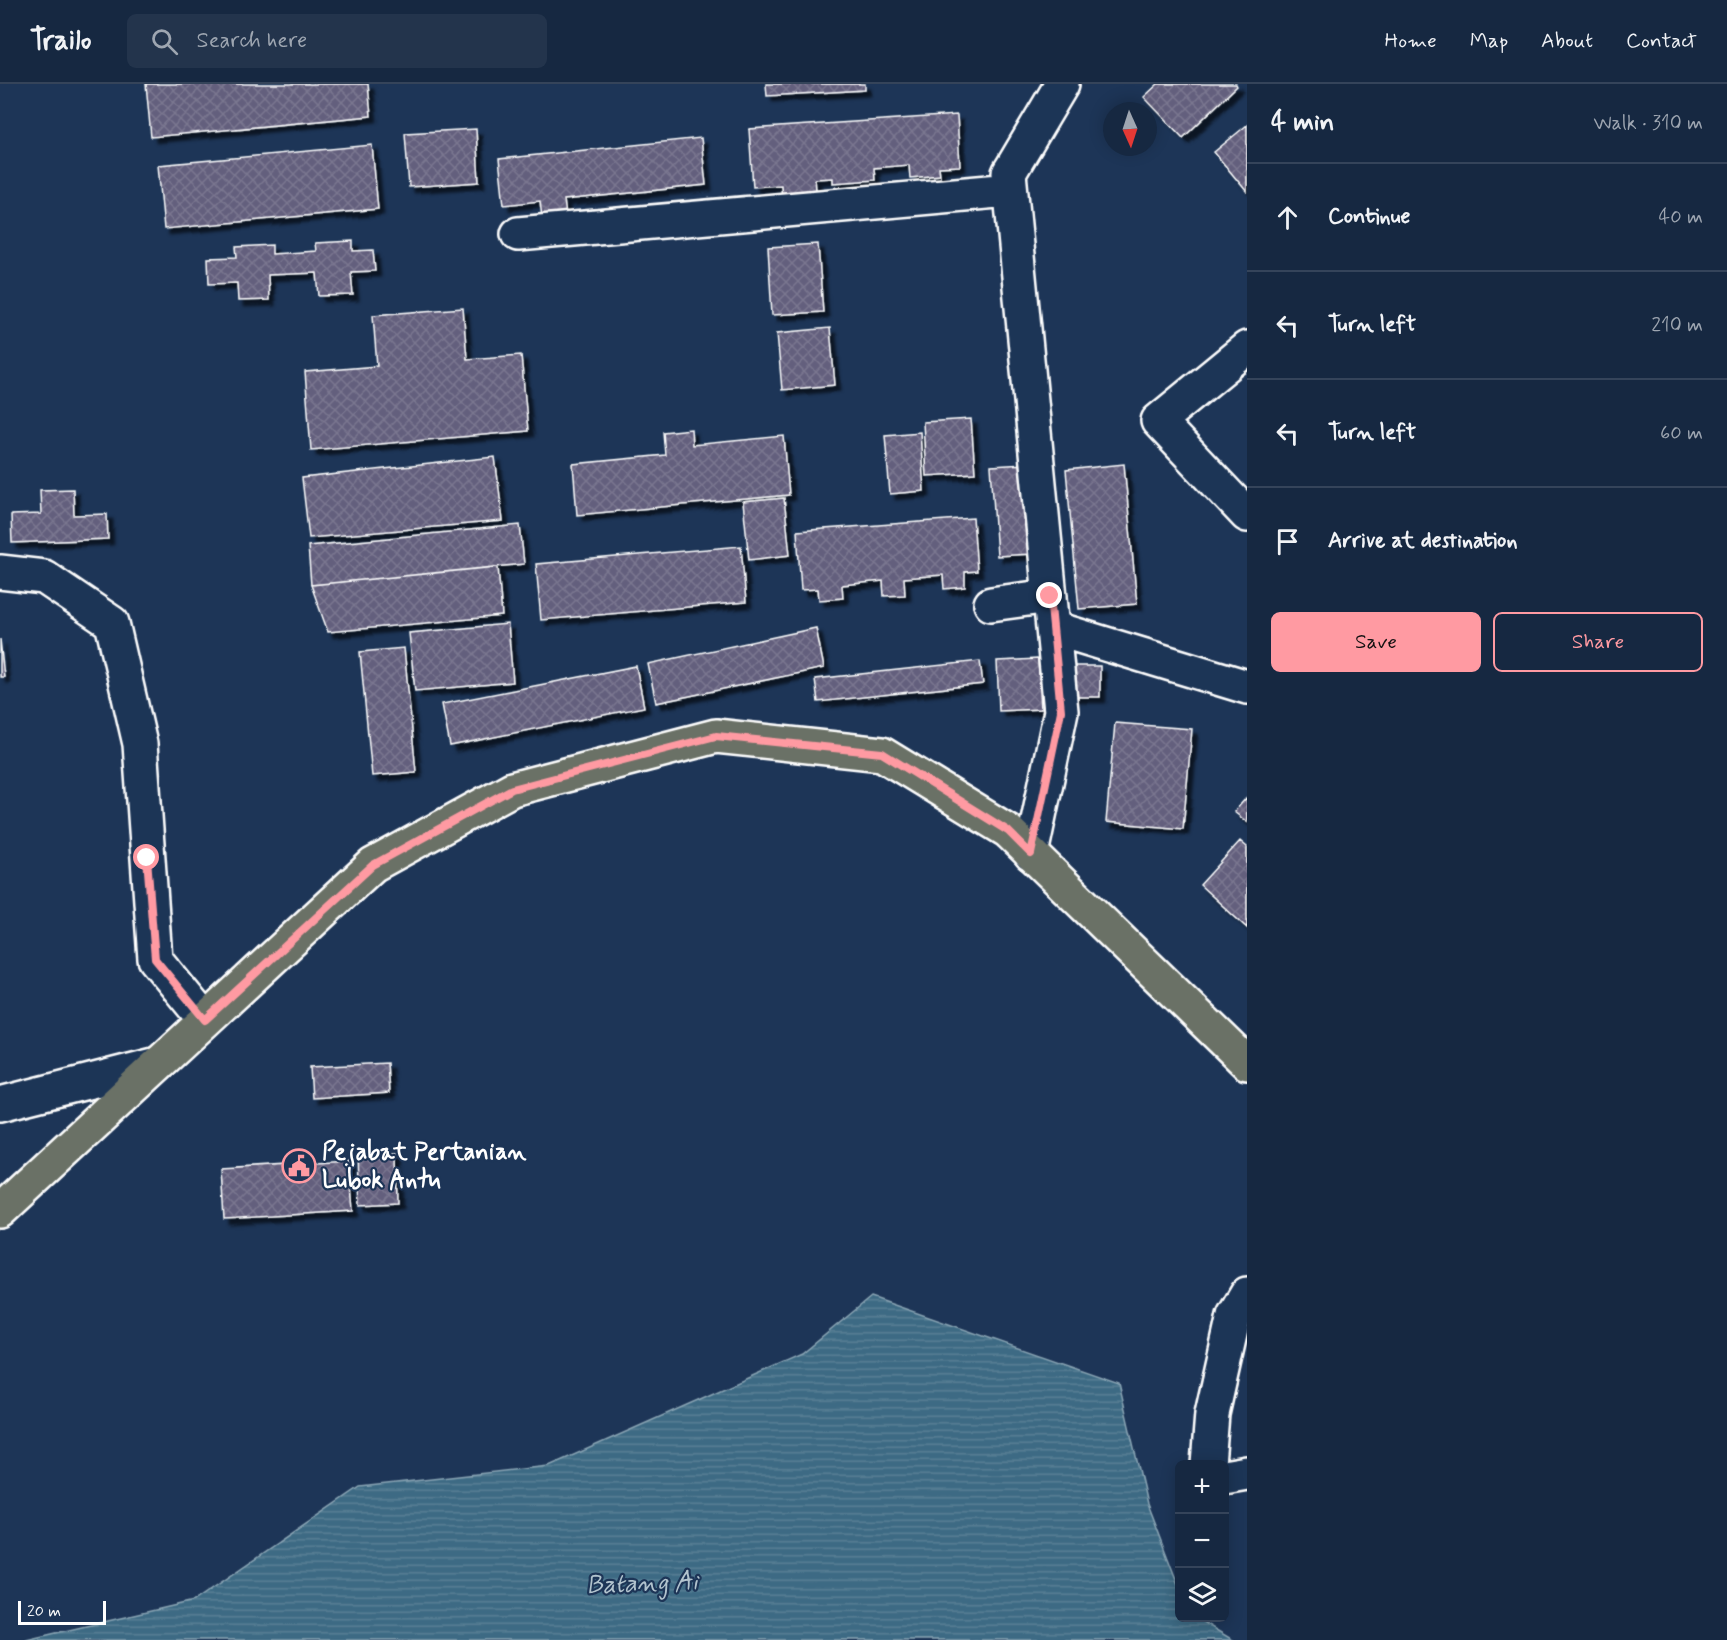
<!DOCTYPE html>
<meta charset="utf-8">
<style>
body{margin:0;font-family:Mynerve,sans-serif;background:#23344c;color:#f1f3f6}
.controls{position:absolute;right:18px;bottom:18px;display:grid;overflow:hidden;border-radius:9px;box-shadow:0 3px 15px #0003}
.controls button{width:54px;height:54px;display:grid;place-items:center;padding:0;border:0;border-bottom:2px solid #35445a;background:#162841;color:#f1f3f6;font:30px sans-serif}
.compass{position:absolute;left:1103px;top:18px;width:54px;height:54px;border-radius:50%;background:#162841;box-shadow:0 3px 15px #0003;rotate:177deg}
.scale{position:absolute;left:18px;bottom:15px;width:88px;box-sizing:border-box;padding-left:6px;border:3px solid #fff;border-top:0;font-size:16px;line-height:21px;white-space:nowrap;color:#fff;-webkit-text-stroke:4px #1d3557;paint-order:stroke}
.stop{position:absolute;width:18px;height:18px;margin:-14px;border:4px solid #ff9aa2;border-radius:50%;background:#fff}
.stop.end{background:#ff9aa2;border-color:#fff;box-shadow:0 2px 6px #0008}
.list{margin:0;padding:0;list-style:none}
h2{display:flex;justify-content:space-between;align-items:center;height:78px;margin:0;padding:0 24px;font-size:26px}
h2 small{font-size:20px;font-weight:400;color:#9ea6b1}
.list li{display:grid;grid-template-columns:39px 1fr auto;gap:18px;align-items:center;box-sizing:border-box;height:108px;padding:0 24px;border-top:2px solid #35445a}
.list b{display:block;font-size:22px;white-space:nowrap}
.list em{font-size:20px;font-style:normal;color:#9ea6b1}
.actions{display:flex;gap:12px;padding:18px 24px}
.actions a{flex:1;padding:14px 0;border:2px solid #ff9aa2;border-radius:9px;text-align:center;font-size:21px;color:#ff9aa2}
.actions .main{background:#ff9aa2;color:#111}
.icon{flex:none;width:33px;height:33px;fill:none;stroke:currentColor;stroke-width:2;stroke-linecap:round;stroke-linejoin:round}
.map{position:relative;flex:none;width:1247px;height:1556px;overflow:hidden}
header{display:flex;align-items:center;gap:36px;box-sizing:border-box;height:84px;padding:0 30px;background:#162841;border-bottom:2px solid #35445a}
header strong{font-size:28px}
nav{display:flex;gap:33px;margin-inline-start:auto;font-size:21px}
.search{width:420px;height:54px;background:#23344c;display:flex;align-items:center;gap:15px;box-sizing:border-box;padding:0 21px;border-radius:9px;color:#9ea6b1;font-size:22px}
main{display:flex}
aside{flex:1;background:#162841}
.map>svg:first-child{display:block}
.water{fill:url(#water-rules);stroke:#8ba6b5;stroke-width:1.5}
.building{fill:url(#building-cross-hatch);stroke:#fff;stroke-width:1.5;filter:url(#shadow)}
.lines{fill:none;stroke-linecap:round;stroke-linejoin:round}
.minor-casing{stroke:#fff;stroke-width:38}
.major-casing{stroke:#fff;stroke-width:38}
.minor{stroke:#1d3557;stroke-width:33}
.major{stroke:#6a7166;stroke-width:33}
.route{stroke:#ff9aa2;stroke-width:8}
.labels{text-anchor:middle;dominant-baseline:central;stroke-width:4.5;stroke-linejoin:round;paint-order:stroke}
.poi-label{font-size:24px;font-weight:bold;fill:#fff;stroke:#1d3557;text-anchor:start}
.water-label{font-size:26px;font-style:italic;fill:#b2c3ce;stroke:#1d3557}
</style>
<header>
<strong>Trailo</strong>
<div class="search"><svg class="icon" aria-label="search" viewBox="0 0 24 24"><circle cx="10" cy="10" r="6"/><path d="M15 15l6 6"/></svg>Search here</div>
<nav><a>Home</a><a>Map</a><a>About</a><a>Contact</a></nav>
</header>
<main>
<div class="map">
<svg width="1247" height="1556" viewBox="0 0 1247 1556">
<defs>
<pattern id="water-rules" width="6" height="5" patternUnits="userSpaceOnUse" patternTransform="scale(1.5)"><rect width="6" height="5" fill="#3e6a84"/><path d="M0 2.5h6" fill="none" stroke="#5b8096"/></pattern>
<pattern id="building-cross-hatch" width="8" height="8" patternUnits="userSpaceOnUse" patternTransform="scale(1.5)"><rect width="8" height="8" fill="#635f7d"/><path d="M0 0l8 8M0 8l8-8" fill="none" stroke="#7a7790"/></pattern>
<filter id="shadow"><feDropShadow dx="5.5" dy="5.5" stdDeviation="1.5" flood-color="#0009"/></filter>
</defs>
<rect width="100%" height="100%" fill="#1d3557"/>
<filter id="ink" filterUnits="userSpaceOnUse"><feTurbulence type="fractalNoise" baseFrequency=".0167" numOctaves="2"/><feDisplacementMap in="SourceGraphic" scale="12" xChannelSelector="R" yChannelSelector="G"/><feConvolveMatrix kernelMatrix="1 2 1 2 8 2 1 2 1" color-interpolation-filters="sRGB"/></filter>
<g filter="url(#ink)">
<path class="water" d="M 871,1213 L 1119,1299 L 1147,1420 L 1179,1503 L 1180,1534 L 1196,1534 L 1233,1556 L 26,1556 L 194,1517 L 360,1403 L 549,1382 L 802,1270 Z"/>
<path class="building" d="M 146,0 L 368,0 L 371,32 L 151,53 Z
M 766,0 L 865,0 L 865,6 L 767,12 Z
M 1158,0 L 1236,0 L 1237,2 L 1183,54 L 1144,13 Z
M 957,31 L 960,82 L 939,83 L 940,91 L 910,94 L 909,81 L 874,84 L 875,96 L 833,99 L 833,94 L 815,95 L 817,116 L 782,118 L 781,101 L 753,103 L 749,45 Z
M 1247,41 L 1247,108 L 1214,68 Z
M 476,45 L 479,98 L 409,103 L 405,49 Z
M 701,54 L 706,101 L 564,116 L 566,131 L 542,134 L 540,117 L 504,121 L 499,75 Z
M 372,61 L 378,125 L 164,145 L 158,81 Z
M 353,157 L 353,167 L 373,166 L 375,187 L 351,188 L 353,211 L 319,212 L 317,189 L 268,191 L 269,216 L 238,217 L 237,199 L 209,200 L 208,174 L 237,173 L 236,163 L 272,161 L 272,170 L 316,167 L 315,159 Z
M 818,160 L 823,228 L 772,231 L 768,163 Z
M 463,224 L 467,275 L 521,271 L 528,347 L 311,366 L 305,288 L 377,282 L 373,231 Z
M 830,244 L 835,301 L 782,306 L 777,249 Z
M 971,335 L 975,389 L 926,392 L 923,338 Z
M 691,345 L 692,361 L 784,352 L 789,411 L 577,431 L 573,380 L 665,371 L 663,348 Z
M 920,348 L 924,407 L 890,410 L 885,351 Z
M 495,373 L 503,437 L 309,454 L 302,394 Z
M 1026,380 L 1032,470 L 997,472 L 991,382 Z
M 1124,380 L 1137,520 L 1079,525 L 1066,386 Z
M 73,405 L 74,431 L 107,430 L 108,455 L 12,459 L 11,431 L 41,430 L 40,406 Z
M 784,414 L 790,471 L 749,476 L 743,418 Z
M 973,434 L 977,487 L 965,488 L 965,503 L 944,505 L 943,491 L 904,494 L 905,511 L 884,512 L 883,497 L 842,501 L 843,514 L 819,516 L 818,505 L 801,506 L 797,447 Z
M 520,441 L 524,480 L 311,501 L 308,462 Z
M 741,462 L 746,518 L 541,536 L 536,480 Z
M 498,483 L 502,532 L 328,548 L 311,501 Z
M 508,540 L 513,598 L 415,607 L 409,549 Z
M 816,544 L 824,584 L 656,619 L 648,580 Z
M 0,555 L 4,593 L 0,593 Z
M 404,564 L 416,688 L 372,692 L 360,568 Z
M 1038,575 L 1041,625 L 999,627 L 997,577 Z
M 980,577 L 983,600 L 818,618 L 815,595 Z
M 636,582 L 644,623 L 450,662 L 442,620 Z
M 1072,582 L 1100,582 L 1100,613 L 1072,613 Z
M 1115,639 L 1192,645 L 1183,745 L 1106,738 Z
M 1247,713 L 1247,738 L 1234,728 Z
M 1240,757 L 1247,763 L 1247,844 L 1200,801 Z
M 387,979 L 389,1009 L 312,1014 L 310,983 Z
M 397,1069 L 398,1119 L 360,1121 L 358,1071 Z
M 349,1077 L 353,1127 L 224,1135 L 221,1085 Z"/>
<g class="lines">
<g class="minor-casing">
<path id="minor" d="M 518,150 L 1010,106
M 1247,264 L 1158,337 L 1247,431
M 0,488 L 44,493 L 112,539 L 140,660 L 155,875 L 205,936
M 991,520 L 1050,512
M 1053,544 L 1247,603
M 1031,770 L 1061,627 L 1009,89 L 1062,0
M 0,1020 L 158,980
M 1208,1380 L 1212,1330 L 1234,1232 L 1247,1210
M 1224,1393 L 1247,1389"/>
</g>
<g class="major-casing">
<path id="major" d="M 0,1127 L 373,781 L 512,705 L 716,652 L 882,670 L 1008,747 L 1247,979"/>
</g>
<use href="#minor" class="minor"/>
<use href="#major" class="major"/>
</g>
</g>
<g class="lines" filter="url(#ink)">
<path class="route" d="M 147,774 L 155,875 L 205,936 L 373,781 L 512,705 L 716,652 L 882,669 L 1008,747 L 1031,770 L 1061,627 L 1050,512"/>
</g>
<defs>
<g id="civic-ring" transform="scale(1.725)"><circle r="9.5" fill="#1d3557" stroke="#ff9aa2" stroke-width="1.5"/><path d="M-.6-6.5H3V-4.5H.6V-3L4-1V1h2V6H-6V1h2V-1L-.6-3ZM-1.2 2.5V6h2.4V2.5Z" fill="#ff9aa2"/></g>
</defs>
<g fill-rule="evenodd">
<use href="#civic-ring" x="299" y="1082"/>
</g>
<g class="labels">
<g class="poi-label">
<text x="322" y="1068">Pejabat Pertanian<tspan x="322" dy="28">Lubok Antu</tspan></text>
</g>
<g class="water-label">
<text transform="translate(642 1500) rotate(-2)">Batang Ai</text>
</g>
</g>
</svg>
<div class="controls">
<button>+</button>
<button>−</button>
<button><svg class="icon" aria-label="layers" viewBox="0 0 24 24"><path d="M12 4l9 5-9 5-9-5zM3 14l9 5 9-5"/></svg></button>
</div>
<svg class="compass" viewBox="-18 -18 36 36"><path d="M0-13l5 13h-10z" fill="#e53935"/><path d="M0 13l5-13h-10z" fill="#9ea6b1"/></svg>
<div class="scale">20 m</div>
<div class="stop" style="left:147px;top:774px"></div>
<div class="stop end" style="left:1050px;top:512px"></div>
</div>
<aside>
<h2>4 min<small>Walk · 310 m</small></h2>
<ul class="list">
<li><svg class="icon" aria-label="ahead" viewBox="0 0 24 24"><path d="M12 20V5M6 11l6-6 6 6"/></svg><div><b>Continue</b></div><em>40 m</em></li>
<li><svg class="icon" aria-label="left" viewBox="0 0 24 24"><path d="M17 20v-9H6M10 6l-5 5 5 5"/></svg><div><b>Turn left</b></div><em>210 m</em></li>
<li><svg class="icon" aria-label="left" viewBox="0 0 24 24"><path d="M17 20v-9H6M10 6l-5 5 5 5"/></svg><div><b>Turn left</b></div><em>60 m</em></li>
<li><svg class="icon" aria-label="arrive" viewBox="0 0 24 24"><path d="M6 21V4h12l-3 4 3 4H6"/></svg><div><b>Arrive at destination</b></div></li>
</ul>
<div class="actions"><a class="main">Save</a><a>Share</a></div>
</aside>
</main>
